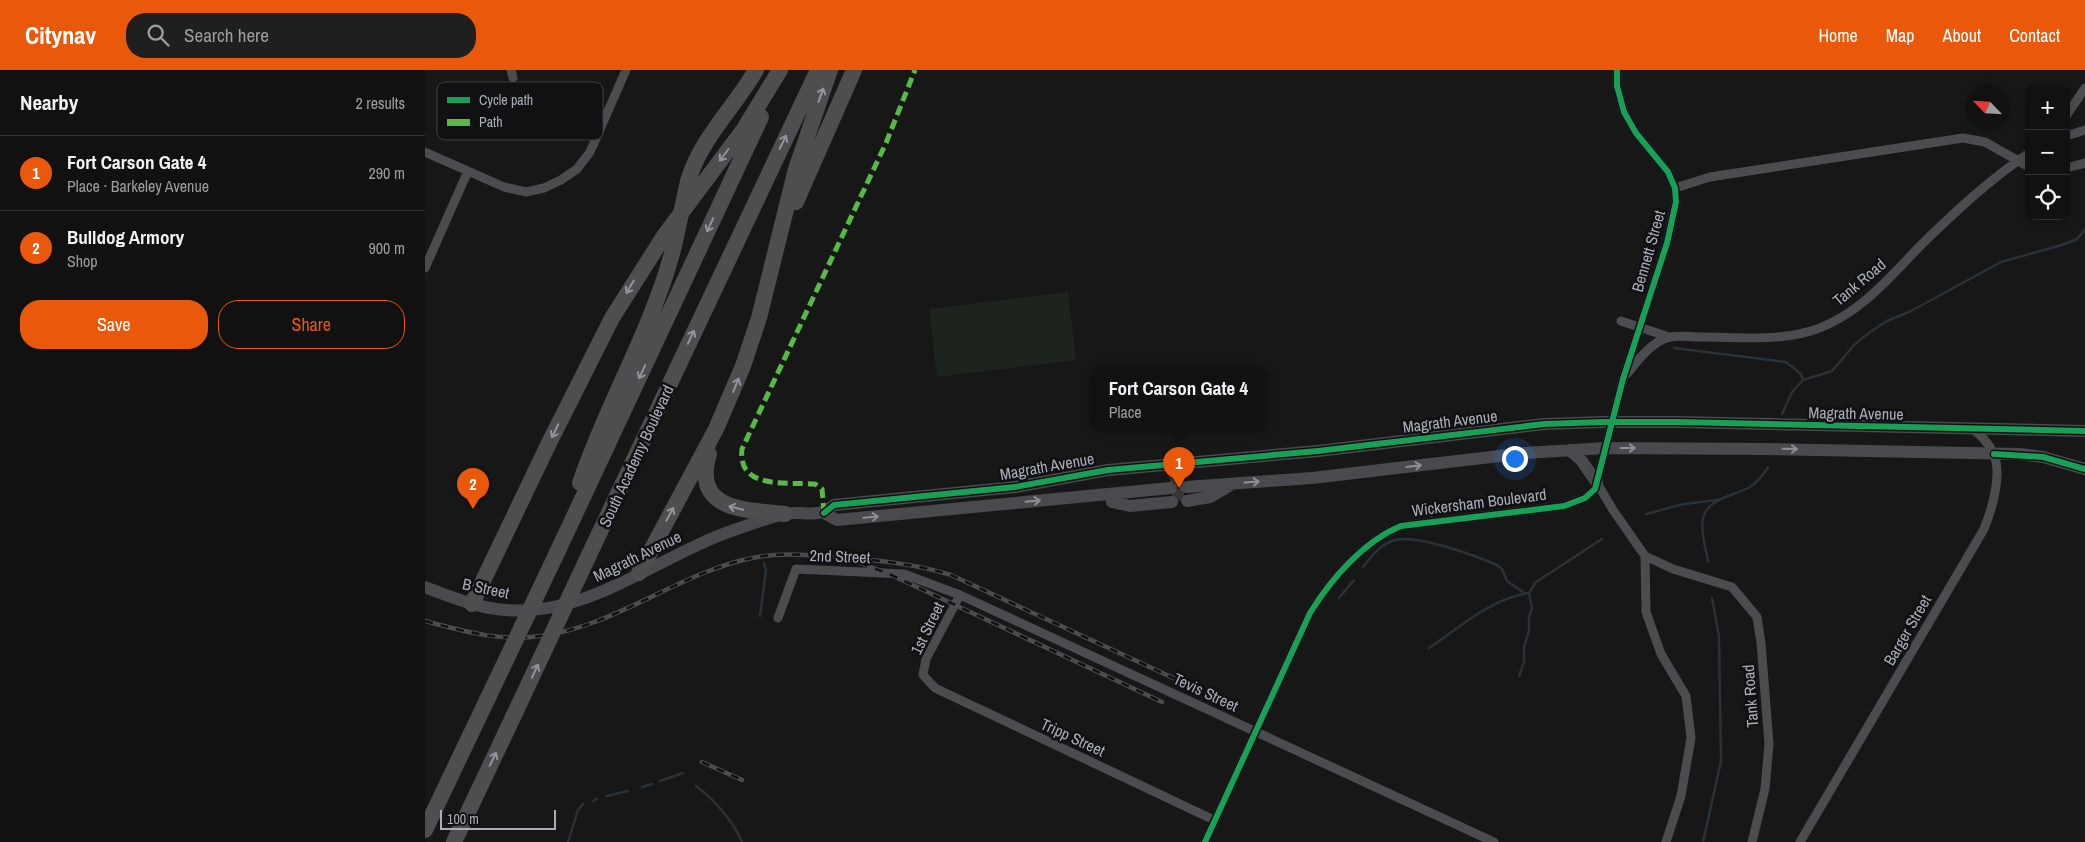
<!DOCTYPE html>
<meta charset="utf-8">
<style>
body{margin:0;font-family:"Archivo Narrow",sans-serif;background:#1e1f1f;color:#f1f3f6}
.controls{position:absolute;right:15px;top:15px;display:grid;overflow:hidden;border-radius:10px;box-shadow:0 2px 8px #0003}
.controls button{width:45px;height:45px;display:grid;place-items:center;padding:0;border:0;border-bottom:1px solid #303131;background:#111;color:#f1f3f6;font:25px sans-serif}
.compass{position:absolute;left:1540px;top:15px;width:45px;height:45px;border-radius:50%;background:#111;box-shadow:0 2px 8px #0003;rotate:295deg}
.scale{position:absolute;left:15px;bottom:12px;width:116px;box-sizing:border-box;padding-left:5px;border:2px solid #a8adb8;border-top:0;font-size:14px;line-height:18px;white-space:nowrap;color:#a8adb8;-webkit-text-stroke:4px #111113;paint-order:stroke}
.you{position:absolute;left:1089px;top:388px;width:18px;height:18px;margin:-12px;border:4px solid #fff;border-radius:50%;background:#1a73e8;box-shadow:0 0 0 8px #1a73e833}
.badge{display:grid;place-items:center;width:32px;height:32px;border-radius:50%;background:#ea580c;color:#fff;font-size:16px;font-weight:700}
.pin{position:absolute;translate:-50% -41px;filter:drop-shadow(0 1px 2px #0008)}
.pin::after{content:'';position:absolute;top:26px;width:18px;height:15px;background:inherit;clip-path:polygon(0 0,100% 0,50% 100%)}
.popup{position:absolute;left:666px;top:296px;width:175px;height:65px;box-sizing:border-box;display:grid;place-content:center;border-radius:10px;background:#111;filter:drop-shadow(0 1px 4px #0005);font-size:16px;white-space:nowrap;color:#9c9d9f}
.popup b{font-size:19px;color:#f1f3f6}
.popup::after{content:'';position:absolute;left:50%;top:100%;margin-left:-10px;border:10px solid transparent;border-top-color:#111}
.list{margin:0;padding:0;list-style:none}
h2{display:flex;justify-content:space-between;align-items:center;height:65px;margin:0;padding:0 20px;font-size:21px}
h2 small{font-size:16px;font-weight:400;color:#9c9d9f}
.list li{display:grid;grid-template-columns:32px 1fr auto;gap:15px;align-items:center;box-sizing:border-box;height:75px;padding:0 20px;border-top:1px solid #303131}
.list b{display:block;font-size:19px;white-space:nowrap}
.list p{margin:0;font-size:16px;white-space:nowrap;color:#9c9d9f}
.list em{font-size:16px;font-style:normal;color:#9c9d9f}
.actions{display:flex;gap:10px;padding:15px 20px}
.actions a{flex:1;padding:11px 0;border:1px solid #ea580c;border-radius:20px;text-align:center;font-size:18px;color:#ea580c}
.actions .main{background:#ea580c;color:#fff}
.icon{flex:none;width:28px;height:28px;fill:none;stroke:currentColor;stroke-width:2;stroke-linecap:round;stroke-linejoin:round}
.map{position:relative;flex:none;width:1660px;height:772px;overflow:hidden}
header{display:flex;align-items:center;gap:30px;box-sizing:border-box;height:70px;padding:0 25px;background:#ea580c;color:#fff}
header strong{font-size:24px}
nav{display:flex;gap:28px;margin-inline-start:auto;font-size:18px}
.search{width:350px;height:45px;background:#1e1f1f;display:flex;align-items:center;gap:12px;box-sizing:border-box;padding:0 18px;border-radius:20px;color:#9c9d9f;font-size:19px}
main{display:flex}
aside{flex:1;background:#111}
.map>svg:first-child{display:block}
.green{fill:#1d241e}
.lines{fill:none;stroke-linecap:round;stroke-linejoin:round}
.stream{stroke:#2a3239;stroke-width:2.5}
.secondary-tunnel{stroke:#343537;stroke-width:12;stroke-dasharray:12 6;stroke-linecap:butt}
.street{stroke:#4b4c50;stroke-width:9}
.secondary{stroke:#4a4a4e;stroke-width:12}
.highway{stroke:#4e4e51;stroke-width:16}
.rail-casing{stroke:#4b4c4f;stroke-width:4.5}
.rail{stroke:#111113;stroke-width:2.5;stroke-dasharray:8;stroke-linecap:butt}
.highway-bridge{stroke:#4e4e51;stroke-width:16}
.quiet{stroke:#58b947;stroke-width:5;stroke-dasharray:10 5;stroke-linecap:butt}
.cycleway-casing{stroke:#111113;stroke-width:9}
.cycleway{stroke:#1a9f57;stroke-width:6}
.oneway{stroke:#92959e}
.oneway2{stroke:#8c8f98}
.labels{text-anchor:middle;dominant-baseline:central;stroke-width:5;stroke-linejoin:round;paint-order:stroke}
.street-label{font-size:16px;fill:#a8adb8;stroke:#111113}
.key{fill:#111113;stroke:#3e4045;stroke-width:1}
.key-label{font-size:14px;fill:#a8adb8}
</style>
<header>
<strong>Citynav</strong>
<div class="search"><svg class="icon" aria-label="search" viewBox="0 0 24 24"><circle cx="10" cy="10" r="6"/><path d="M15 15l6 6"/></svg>Search here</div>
<nav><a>Home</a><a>Map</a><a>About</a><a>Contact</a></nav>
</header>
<main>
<aside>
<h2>Nearby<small>2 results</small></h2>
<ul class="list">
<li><span class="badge">1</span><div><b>Fort Carson Gate 4</b><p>Place · Barkeley Avenue</p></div><em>290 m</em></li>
<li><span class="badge">2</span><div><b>Bulldog Armory</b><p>Shop</p></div><em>900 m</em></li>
</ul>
<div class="actions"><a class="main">Save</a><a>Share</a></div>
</aside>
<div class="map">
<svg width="1660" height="772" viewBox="0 0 1660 772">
<rect width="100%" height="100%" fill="#171717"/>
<path class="green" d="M 643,222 L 651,290 L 512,307 L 504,239 Z"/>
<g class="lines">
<path class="stream" d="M 1249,278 L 1361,292 L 1376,304 L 1378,310
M 1357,344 L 1367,322 L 1378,310 L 1407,301 L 1429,275 L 1445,262 L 1462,251 L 1486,241 L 1576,192 L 1637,175 L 1652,169 L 1660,159
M 1221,444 L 1259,434 L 1293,430
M 1283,491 C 1281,479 1275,461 1278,448 C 1283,428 1309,426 1325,417 C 1333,412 1338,405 1343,397
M 938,497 C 946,487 954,476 967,471 C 987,462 1051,486 1072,495 L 1077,499 L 1082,511 L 1098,522
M 914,528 L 929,510
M 335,546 L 341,500 L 339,493
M 1004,578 C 1034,558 1067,528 1104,523 L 1111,512 L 1177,469
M 1094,606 L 1099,592 L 1099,577 L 1104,561 L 1104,547 L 1107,538 L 1104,523
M 235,711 L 258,703
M 271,716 C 290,730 308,751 317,772
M 217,717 L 227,714
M 182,726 L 203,721
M 168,731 L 172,729
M 143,772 L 153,740 L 158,734
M 1278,772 L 1296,691 L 1294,566 L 1287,528"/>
<path class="secondary-tunnel" d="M 745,411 L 760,410
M 747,425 L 762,424"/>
<path class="street" d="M 86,0 L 88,8
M 1641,46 L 1660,18
M 1641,66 L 1660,60
M 0,82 L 79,117 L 101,122 L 119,118 L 136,110 L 152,99 L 165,82 L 201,0
M 1641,98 L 1660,93
M 1250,118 L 1285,107 L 1538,68 L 1560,72 L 1604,97
M 0,198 L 43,101
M 1196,251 L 1244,267
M 1202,304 C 1213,290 1227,271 1245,267 C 1254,265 1265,267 1275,267 C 1313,267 1355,272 1392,259 C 1436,243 1465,207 1497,174 C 1531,141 1564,110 1604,83
M 1172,413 L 1188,440 L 1220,486 L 1248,499 L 1307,517 L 1332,547 L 1336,573 L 1344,674 L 1340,719 L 1327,772
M 1220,486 L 1221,542 L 1236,584 L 1261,626 L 1266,668 L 1256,726 L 1241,772
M 535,525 L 501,589 L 498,605 L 510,618 L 789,750
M 353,548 L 371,499 L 479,504 L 535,525 L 1069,772
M 780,772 L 885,543 C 906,509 939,471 976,456 L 1139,436 L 1160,428 L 1170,419 L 1198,309 L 1242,173 L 1251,132 L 1250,118 L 1243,102 L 1211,63 L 1199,42 L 1192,16 L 1192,0
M 1375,772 L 1559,459 C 1567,439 1578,403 1568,383 C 1564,373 1556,366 1548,359"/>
<path class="secondary" d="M 1144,380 L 1156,390 L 1172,413
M 761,417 L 887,408 L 1100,383 L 1180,378 L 1336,379 L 1595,384 L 1618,387 L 1660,399
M 762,431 L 785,427 L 804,416
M 687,432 L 705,436 L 747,432
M 399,443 L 412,450 L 746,418
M 0,517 C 21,525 42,534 65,538 C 156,555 230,486 312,459 C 327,454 344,447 359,444 C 380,440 391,450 409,435 L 590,417 L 683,400 L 893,381 L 1119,354 L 1179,352 L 1253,352 L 1660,361"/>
<path class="highway" d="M 263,111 C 276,68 309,38 331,0
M 371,132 L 429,0
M 284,384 C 267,441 320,440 360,444
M 155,413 C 182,333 228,258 249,176
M 164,485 L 393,0
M 130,487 L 336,47
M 214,503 L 291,359 L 318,296 L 334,248 L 371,99 L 405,0
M 47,534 L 123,375 L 187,248 L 239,166 L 319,59 L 355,0
M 0,760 L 62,630
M 29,772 L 89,645"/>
<g class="rail-casing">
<path id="rail" d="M 435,493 L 462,503 L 737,632
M 0,551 C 38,561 75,572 115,566 C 190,557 253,503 327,488 C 354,482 383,485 410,487 C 450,490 487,493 526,505 L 772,619
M 277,692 L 317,710"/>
</g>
<use href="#rail" class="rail"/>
<path class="highway-bridge" d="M 249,176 L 263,111
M 62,630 L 130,487
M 89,645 L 164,485"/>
<path class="quiet" d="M 399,443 L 397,419 L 390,414 C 363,412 312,420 317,379 L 461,73 L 490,0"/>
<g class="cycleway-casing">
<path id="cycleway" d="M 1569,384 L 1618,387 L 1660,399
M 399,443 L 409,435 L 590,417 L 683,400 L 893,381 L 1119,354 L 1179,352 L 1253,352 L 1660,361
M 780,772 L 885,543 C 906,509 939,471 976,456 L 1139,436 L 1160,428 L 1170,419 L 1198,309 L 1242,173 L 1251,132 L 1250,118 L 1243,102 L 1211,63 L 1199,42 L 1192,16 L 1192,0"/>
</g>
<use href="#cycleway" class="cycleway"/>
</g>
<defs><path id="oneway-shaft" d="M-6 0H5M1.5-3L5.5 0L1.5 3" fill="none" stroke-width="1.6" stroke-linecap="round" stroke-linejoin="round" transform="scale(1.25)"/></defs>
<g class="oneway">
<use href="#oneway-shaft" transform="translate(396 25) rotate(-70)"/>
<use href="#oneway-shaft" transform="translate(358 72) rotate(-64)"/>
<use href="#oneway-shaft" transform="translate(299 85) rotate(127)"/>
<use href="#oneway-shaft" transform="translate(285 155) rotate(115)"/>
<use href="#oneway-shaft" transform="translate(205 217) rotate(121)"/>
<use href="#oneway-shaft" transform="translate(266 267) rotate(-65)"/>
<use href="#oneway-shaft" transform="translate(217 302) rotate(115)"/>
<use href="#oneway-shaft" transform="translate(311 315) rotate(-68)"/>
<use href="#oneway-shaft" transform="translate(130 361) rotate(116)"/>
<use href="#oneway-shaft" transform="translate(311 438) rotate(-166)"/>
<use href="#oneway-shaft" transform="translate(245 444) rotate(-62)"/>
<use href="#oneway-shaft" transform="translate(110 601) rotate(-65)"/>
<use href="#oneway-shaft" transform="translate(68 689) rotate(-64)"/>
</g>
<g class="oneway2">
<use href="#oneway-shaft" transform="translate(1203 378)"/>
<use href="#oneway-shaft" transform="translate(1365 379) rotate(1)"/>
<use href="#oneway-shaft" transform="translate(989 396) rotate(-7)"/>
<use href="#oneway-shaft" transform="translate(827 412) rotate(-4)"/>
<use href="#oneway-shaft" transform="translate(608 431) rotate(-5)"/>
<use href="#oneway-shaft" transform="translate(446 447) rotate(-5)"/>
</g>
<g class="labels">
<g class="street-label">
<text transform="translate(1223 181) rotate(-74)">Bennett Street</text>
<text transform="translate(1434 212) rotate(-40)">Tank Road</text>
<text transform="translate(1431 343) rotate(1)">Magrath Avenue</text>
<text transform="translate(1025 351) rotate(-7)">Magrath Avenue</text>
<text transform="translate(211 386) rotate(-65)">South Academy Boulevard</text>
<text transform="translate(622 396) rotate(-10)">Magrath Avenue</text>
<text transform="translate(1054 432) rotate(-7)">Wickersham Boulevard</text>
<text transform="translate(212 486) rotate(-26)">Magrath Avenue</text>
<text transform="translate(415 486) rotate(2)">2nd Street</text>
<text transform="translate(61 518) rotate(12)">B Street</text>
<text transform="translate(502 558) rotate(-64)">1st Street</text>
<text transform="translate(1482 560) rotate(-60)">Barger Street</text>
<text transform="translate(781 622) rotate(25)">Tevis Street</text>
<text transform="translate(1325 626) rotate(-94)">Tank Road</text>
<text transform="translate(648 667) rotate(25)">Tripp Street</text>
</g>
</g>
<rect x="12" y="12" width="166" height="58" rx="8" class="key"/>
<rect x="22" y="27" width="23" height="6" fill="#1a9f57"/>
<rect x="22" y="49" width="23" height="7" fill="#58b947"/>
<g class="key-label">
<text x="54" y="35">Cycle path</text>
<text x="54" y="57">Path</text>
</g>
</svg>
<div class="controls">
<button>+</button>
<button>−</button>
<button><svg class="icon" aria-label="locate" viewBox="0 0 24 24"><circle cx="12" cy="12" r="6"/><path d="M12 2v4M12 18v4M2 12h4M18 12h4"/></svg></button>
</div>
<svg class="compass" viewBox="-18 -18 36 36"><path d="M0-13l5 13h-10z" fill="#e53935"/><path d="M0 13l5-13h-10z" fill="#9c9d9f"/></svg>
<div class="scale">100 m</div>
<div class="you"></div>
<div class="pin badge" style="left:754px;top:418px">1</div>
<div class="popup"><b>Fort Carson Gate 4</b>Place</div>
<div class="pin badge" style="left:48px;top:439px">2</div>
</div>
</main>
